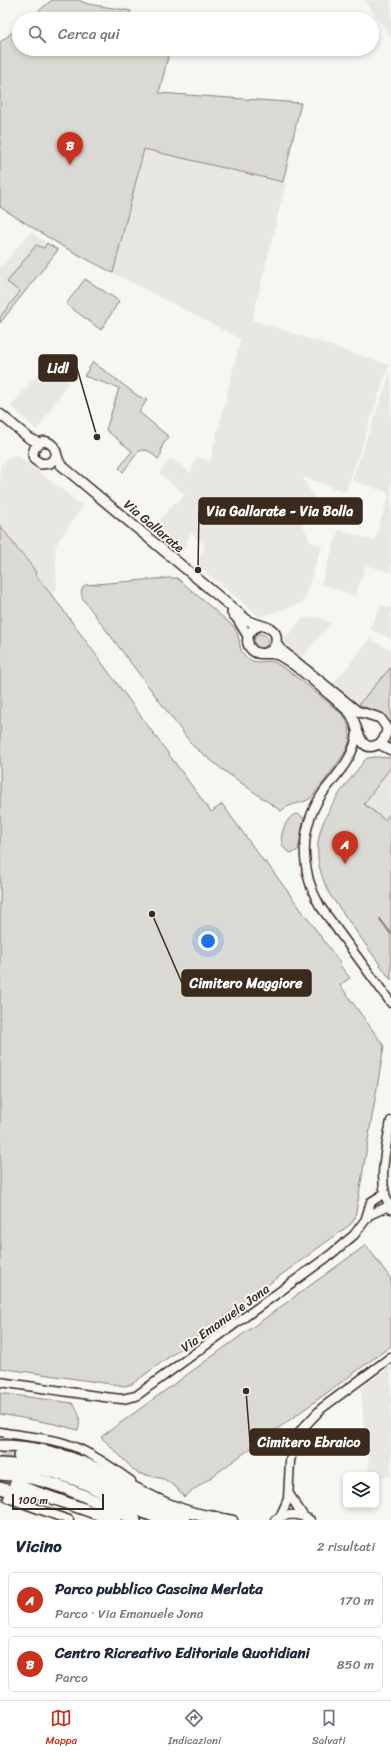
<!DOCTYPE html>
<html lang="it">
<meta charset="utf-8">
<style>
body{margin:0;font-family:Sriracha,sans-serif;background:#f2f2f3;color:#1f2937}
.controls{position:absolute;right:12px;bottom:12px;display:grid;overflow:hidden;border-radius:6px;box-shadow:0 2px 6px #0003}
.controls button{width:36px;height:36px;display:grid;place-items:center;padding:0;border:0;border-bottom:1px solid #e0e1e3;background:#fff;color:#1f2937;font:20px sans-serif}
.scale{position:absolute;left:12px;bottom:10px;width:92px;box-sizing:border-box;padding-left:4px;border:2px solid #3b2a1e;border-top:0;font-size:11px;line-height:14px;white-space:nowrap;color:#3b2a1e;-webkit-text-stroke:3px #f6f6f2;paint-order:stroke}
.you{position:absolute;left:208px;top:941px;width:14px;height:14px;margin:-10px;border:3px solid #fff;border-radius:50%;background:#1a73e8;box-shadow:0 0 0 6px #1a73e833}
.badge{display:grid;place-items:center;width:26px;height:26px;border-radius:50%;background:#c8321e;color:#fff;font-size:13px;font-weight:700}
.pin{position:absolute;translate:-50% -33px;filter:drop-shadow(0 1px 2px #0008)}
.pin::after{content:'';position:absolute;top:21px;width:14px;height:12px;background:inherit;clip-path:polygon(0 0,100% 0,50% 100%)}
.list{margin:0;padding:0;list-style:none}
h2{display:flex;justify-content:space-between;align-items:center;height:52px;margin:0;padding:0 16px;font-size:17px}
h2 small{font-size:13px;font-weight:400;color:#747a83}
.list li{display:grid;grid-template-columns:26px 1fr auto;gap:12px;align-items:center;box-sizing:border-box;height:56px;margin:0 8px 8px;padding:0 8px;border:1px solid #e0e1e3;border-radius:6px}
.list b{display:block;font-size:15px;white-space:nowrap}
.list p{margin:0;font-size:13px;white-space:nowrap;color:#747a83}
.list em{font-size:13px;font-style:normal;color:#747a83}
.icon{flex:none;width:22px;height:22px;fill:none;stroke:currentColor;stroke-width:2;stroke-linecap:round;stroke-linejoin:round}
.map{position:relative;flex:none;width:391px;height:1520px;overflow:hidden}
.search{position:absolute;background:#fff;box-shadow:0 2px 6px #0003;left:12px;right:12px;top:12px;height:44px;display:flex;align-items:center;gap:10px;box-sizing:border-box;padding:0 14px;border-radius:22px;color:#747a83;font-size:15px}
.sheet{height:180px;background:#fff}
nav{display:flex;justify-content:space-around;align-items:center;box-sizing:border-box;height:56px;border-top:1px solid #e0e1e3;background:#fff;font-size:11px;color:#747a83}
nav a{display:grid;justify-items:center;gap:2px}
nav .on{color:#c8321e}
.map>svg:first-child{display:block}
.built{fill:#e8e7e2}
.green{fill:#dad9d3;stroke:#8a8278}
.lines{fill:none;stroke-linecap:round;stroke-linejoin:round}
.stream{stroke:#857a71;stroke-width:2}
.secondary-tunnel{stroke:#d1cdc8;stroke-width:8;stroke-dasharray:8 4;stroke-linecap:butt}
.highway-tunnel{stroke:#d1cdc8;stroke-width:11;stroke-dasharray:11 5.5;stroke-linecap:butt}
.secondary-casing{stroke:#3b2a1e;stroke-width:11}
.primary-casing{stroke:#3b2a1e;stroke-width:12}
.highway-casing{stroke:#3b2a1e;stroke-width:14}
.secondary{stroke:#f6f6f2;stroke-width:8}
.primary{stroke:#f6f6f2;stroke-width:9}
.highway{stroke:#f6f6f2;stroke-width:11}
.labels{text-anchor:middle;dominant-baseline:central;stroke-width:4;stroke-linejoin:round;paint-order:stroke}
.street-label{font-size:13px;fill:#3b2a1e;stroke:#f6f6f2}
.leader{fill:none;stroke:#3b2a1e;stroke-width:1.5}
.callout-dot{fill:#3b2a1e;stroke:#f6f6f2;stroke-width:1.5}
.callout{fill:#3b2a1e;stroke:#3b2a1e;stroke-width:1.5}
.callout-label{font-size:14px;text-anchor:middle;font-weight:bold;fill:#fff}
</style>
<div class="map">
<svg width="391" height="1520" viewBox="0 0 391 1520">
<rect width="100%" height="100%" fill="#f6f6f2"/>
<filter id="ink" filterUnits="userSpaceOnUse"><feTurbulence type="fractalNoise" baseFrequency=".025" numOctaves="2"/><feDisplacementMap in="SourceGraphic" scale="8" xChannelSelector="R" yChannelSelector="G"/><feConvolveMatrix kernelMatrix="1 2 1 2 8 2 1 2 1" color-interpolation-filters="sRGB"/></filter>
<g filter="url(#ink)">
<path class="built" d="M 364,0 L 391,0 L 391,37 Z
M 144,149 L 286,183 L 252,320 L 389,365 L 346,492 L 304,477 L 303,478 L 317,503 L 299,516 L 310,542 L 322,546 L 303,603 L 260,617 L 197,565 L 205,545 L 190,532 L 183,552 L 173,544 L 172,547 L 151,530 L 175,502 L 178,504 L 185,494 L 159,473 L 171,458 L 191,473 L 196,457 L 210,461 L 241,339 L 113,273 Z
M 31,232 L 47,243 L 44,248 L 38,245 L 7,282 L 20,292 L 0,317 L 0,267 L 1,267 Z
M 53,356 L 74,373 L 37,430 L 11,406 Z
M 391,371 L 391,573 L 366,565 L 355,596 L 321,584 L 339,530 L 374,541 L 389,496 L 386,492 L 352,480 Z
M 15,454 L 83,506 L 55,546 L 57,588 L 52,594 L 48,588 L 46,589 L 35,573 L 36,572 L 0,525 L 0,465 Z
M 381,605 L 391,608 L 391,639 L 370,629 Z
M 307,617 L 318,617 L 331,623 L 301,658 L 283,642 L 300,620 Z
M 370,639 L 391,650 L 391,667 L 359,704 L 333,684 Z
M 391,767 L 391,812 L 385,821 L 364,805 Z
M 391,1366 L 391,1476 L 381,1477 L 369,1472 L 367,1441 L 365,1441 L 361,1388 Z"/>
<path class="green" d="M 52,0 L 78,0 L 88,4 L 131,11 L 129,19 L 29,19 Z
M 19,27 L 19,49 L 170,49 L 159,93 L 301,103 L 283,182 L 144,149 L 113,273 L 62,246 L 0,207 L 0,42 Z
M 47,243 L 58,250 L 0,323 L 0,317 L 20,292 L 7,282 L 36,245 L 44,248 Z
M 85,279 L 119,301 L 101,330 L 66,304 Z
M 93,362 L 138,396 L 147,400 L 139,412 L 169,437 L 162,446 L 161,455 L 158,459 L 149,451 L 142,450 L 138,452 L 123,472 L 119,468 L 132,451 L 106,430 L 119,388 L 84,376 Z
M 0,525 L 21,554 L 22,553 L 36,572 L 35,574 L 61,607 L 211,812 L 222,804 L 265,863 L 266,862 L 341,964 L 340,965 L 350,978 L 340,985 L 384,1046 L 355,1218 L 351,1224 L 132,1384 L 125,1386 L 0,1368 Z
M 168,578 L 177,578 L 233,626 C 242,636 237,649 245,656 C 256,667 266,658 276,663 C 301,678 322,698 344,716 C 349,724 351,734 349,743 C 346,755 320,786 311,798 C 301,805 291,802 281,811 L 223,770 L 193,746 L 83,599 C 81,594 80,590 85,585 Z
M254 641a7 7 0 1 1 14 0a7 7 0 1 1-14 0Z
M 391,667 L 391,724 C 383,711 371,712 359,704 Z
M 376,757 L 391,758 L 391,767 L 364,804 L 385,820 L 391,812 L 391,980 L 330,895 C 300,837 330,806 364,761 L 367,758 Z
M 293,815 L 298,814 L 304,818 L 298,850 L 293,853 C 274,850 282,823 293,815 Z
M 366,1245 L 391,1279 L 391,1346 L 184,1497 L 177,1488 L 164,1479 L 137,1473 L 101,1437 Z
M 0,1393 L 72,1403 C 80,1411 81,1420 78,1430 L 55,1424 L 0,1414 Z"/>
<g class="lines">
<path class="stream" d="M 380,919 L 391,934"/>
<path class="secondary-tunnel" d="M 0,1496 L 8,1498"/>
<path class="highway-tunnel" d="M 0,1453 L 19,1456
M 0,1479 L 15,1485"/>
<g class="secondary-casing">
<path id="secondary" d="M 357,732 C 355,756 339,772 325,790 C 299,825 299,869 320,906 L 391,1003
M 391,1121 C 386,1149 376,1183 391,1209
M 366,1218 L 371,1202 L 385,1193
M 0,1382 L 104,1397 L 122,1399 L 136,1396 L 330,1255 L 354,1235 L 369,1215 L 389,1206
M 0,1432 C 21,1436 43,1437 64,1443 C 89,1451 110,1466 131,1481
M 289,1494 L 304,1517
M 8,1498 L 69,1520
M 213,1516 L 233,1520
M 280,1517 L 288,1499 L 290,1461 L 294,1443 L 301,1430 L 322,1408 L 391,1357
M 275,1520 C 286,1513 299,1513 310,1520"/>
</g>
<g class="primary-casing">
<path id="primary" d="M 0,414 L 29,438 L 39,443
M 56,456 L 50,463 L 41,464 L 34,459 C 30,448 42,435 52,445 C 58,450 55,457 61,465 L 247,620 C 257,627 279,624 276,642 C 275,648 271,651 266,653
M 232,613 L 237,618 L 248,636
M 259,626 C 249,629 243,641 252,650 C 259,657 269,651 278,655 C 294,663 308,676 322,688 C 331,696 341,704 350,713 C 359,725 358,760 383,741 L 387,731 L 386,726 L 380,718 L 357,711 L 280,649 L 276,643
M 379,744 L 391,750"/>
</g>
<g class="highway-casing">
<path id="highway" d="M 0,1446 C 32,1446 65,1454 95,1468 C 137,1487 170,1513 218,1518
M 19,1456 C 44,1459 69,1466 92,1476 C 123,1490 152,1509 184,1520
M 0,1464 C 30,1465 59,1472 86,1484 C 112,1496 136,1511 164,1520
M 0,1474 C 52,1477 89,1498 135,1520
M 15,1485 L 115,1520
M 0,1488 L 25,1495"/>
</g>
<use href="#secondary" class="secondary"/>
<use href="#primary" class="primary"/>
<use href="#highway" class="highway"/>
</g>
</g>
<g class="labels">
<g class="street-label">
<text transform="translate(154 526) rotate(40)">Via Gallarate</text>
<text transform="translate(225 1318) rotate(-36)">Via Emanuele Jona</text>
</g>
</g>
<path class="leader" d="M97 437L77 368M198 570L199 511M152 914L182 983M246 1391L250 1442"/>
<g class="callout-dot">
<circle cx="97" cy="437" r="4"/>
<circle cx="198" cy="570" r="4"/>
<circle cx="152" cy="914" r="4"/>
<circle cx="246" cy="1391" r="4"/>
</g>
<g class="callout">
<rect x="39" y="355" width="38" height="26" rx="4"/>
<rect x="199" y="498" width="163" height="26" rx="4"/>
<rect x="182" y="970" width="129" height="26" rx="4"/>
<rect x="250" y="1429" width="119" height="26" rx="4"/>
</g>
<g class="callout-label">
<text x="58" y="373">Lidl</text>
<text x="280" y="516">Via Gallarate - Via Bolla</text>
<text x="246" y="988">Cimitero Maggiore</text>
<text x="309" y="1447">Cimitero Ebraico</text>
</g>
</svg>
<div class="controls">
<button><svg class="icon" aria-label="layers" viewBox="0 0 24 24"><path d="M12 4l9 5-9 5-9-5zM3 14l9 5 9-5"/></svg></button>
</div>
<div class="scale">100 m</div>
<div class="you"></div>
<div class="pin badge" style="left:345px;top:864px">A</div>
<div class="pin badge" style="left:70px;top:165px">B</div>
<div class="search"><svg class="icon" aria-label="search" viewBox="0 0 24 24"><circle cx="10" cy="10" r="6"/><path d="M15 15l6 6"/></svg>Cerca qui</div>
</div>
<section class="sheet">
<h2>Vicino<small>2 risultati</small></h2>
<ul class="list">
<li><span class="badge">A</span><div><b>Parco pubblico Cascina Merlata</b><p>Parco · Via Emanuele Jona</p></div><em>170 m</em></li>
<li><span class="badge">B</span><div><b>Centro Ricreativo Editoriale Quotidiani</b><p>Parco</p></div><em>850 m</em></li>
</ul>
</section>
<nav>
<a class="on"><svg class="icon" aria-label="map" viewBox="0 0 24 24"><path d="M3 6l6-2 6 2 6-2v14l-6 2-6-2-6 2zM9 4v14M15 6v14"/></svg>Mappa</a>
<a><svg class="icon" aria-label="directions" viewBox="0 0 24 24"><path d="M12 3l9 9-9 9-9-9zM9 14v-3h6M13 9l2 2-2 2"/></svg>Indicazioni</a>
<a><svg class="icon" aria-label="saved" viewBox="0 0 24 24"><path d="M7 4h10v16l-5-4-5 4z"/></svg>Salvati</a>
</nav>
